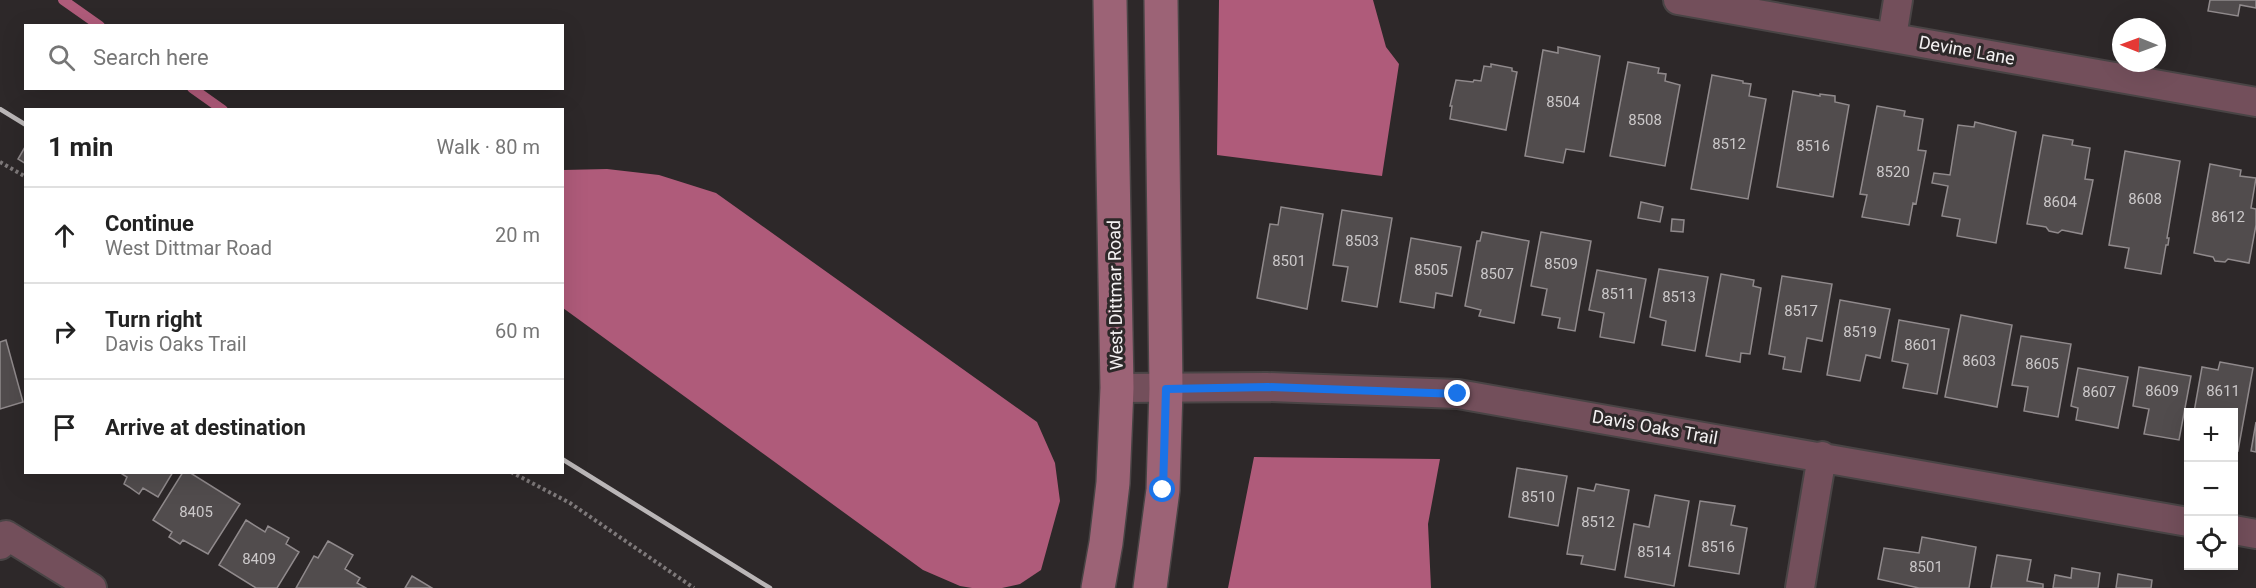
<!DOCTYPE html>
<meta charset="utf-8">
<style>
body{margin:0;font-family:Roboto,sans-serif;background:#f6f6f6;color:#222}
.controls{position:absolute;right:18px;bottom:18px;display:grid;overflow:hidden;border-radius:0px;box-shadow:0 6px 24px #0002}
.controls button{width:54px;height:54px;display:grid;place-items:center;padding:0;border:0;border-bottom:2px solid #e0e0e0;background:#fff;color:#222;font:30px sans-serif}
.compass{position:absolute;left:2112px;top:18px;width:54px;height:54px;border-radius:50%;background:#fff;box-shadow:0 6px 24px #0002;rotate:271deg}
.stop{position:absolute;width:18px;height:18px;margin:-14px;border:4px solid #1a73e8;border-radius:50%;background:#fff}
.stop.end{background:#1a73e8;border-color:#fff;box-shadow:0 2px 6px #0008}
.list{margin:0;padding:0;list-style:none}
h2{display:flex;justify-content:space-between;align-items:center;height:78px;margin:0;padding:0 24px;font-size:26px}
h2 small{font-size:20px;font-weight:400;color:#767676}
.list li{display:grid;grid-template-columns:39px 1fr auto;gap:18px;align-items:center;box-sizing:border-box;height:96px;padding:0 24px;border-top:2px solid #e0e0e0}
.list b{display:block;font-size:22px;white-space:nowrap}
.list p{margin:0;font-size:20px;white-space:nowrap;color:#767676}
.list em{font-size:20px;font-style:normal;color:#767676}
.icon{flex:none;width:33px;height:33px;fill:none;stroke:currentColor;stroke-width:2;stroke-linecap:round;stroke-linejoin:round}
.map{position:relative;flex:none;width:2256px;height:588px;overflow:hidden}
.search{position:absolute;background:#fff;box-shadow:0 6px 24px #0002;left:24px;top:24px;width:540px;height:66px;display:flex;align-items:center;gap:15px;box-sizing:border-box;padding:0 21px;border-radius:0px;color:#767676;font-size:22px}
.panel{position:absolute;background:#fff;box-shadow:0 6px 24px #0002;left:24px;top:108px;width:540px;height:366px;border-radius:0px}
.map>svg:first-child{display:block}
.water{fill:#af5b7a}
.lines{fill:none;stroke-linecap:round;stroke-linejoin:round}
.stream{stroke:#af5b7a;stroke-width:10}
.building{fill:#514c4d;stroke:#908a8c;stroke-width:1.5}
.street-casing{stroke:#494445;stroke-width:32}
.secondary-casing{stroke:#494445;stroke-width:36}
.path{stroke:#7e797a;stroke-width:4;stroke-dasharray:3 3;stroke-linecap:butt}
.street{stroke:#734f5b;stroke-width:28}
.secondary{stroke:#9c6376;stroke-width:33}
.rail{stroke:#bab6b7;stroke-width:4.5}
.route{stroke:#1a73e8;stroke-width:8}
.labels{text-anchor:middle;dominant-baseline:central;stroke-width:6;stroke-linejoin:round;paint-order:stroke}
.number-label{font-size:15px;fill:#cbc8c9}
.street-label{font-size:18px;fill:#f4f1f2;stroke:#2d2829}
</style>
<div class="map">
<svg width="2256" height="588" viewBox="0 0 2256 588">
<rect width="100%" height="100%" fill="#2d2829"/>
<path class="water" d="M 1219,0 L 1373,0 L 1386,47 L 1399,64 L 1382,176 L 1217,155 Z
M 607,169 L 659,175 L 716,193 L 1037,422 L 1055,463 L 1060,501 L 1041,570 L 1020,584 L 1002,588 L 972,588 L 960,586 L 923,570 L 563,308 L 563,170 Z
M 1254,457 L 1440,459 L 1428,524 L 1431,588 L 1228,588 Z"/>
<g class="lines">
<path class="stream" d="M 63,0 L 100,26
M 192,88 L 223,110"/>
</g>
<path class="building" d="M 2210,0 L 2256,0 L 2256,8 L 2240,5 L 2238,16 L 2208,11 Z
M 1558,47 L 1600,56 L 1584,152 L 1566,149 L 1563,163 L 1525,156 L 1543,50 L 1558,53 Z
M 1628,62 L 1659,68 L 1658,73 L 1666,74 L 1665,81 L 1680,85 L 1665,166 L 1610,156 Z
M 1491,64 L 1512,68 L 1512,71 L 1517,72 L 1506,130 L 1450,119 L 1452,106 L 1450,106 L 1456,80 L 1473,82 L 1474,80 L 1481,81 L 1484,66 L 1491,67 Z
M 1712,75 L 1743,81 L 1743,83 L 1751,84 L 1749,96 L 1766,99 L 1748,199 L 1691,189 Z
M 1793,91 L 1820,96 L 1820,94 L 1835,96 L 1835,102 L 1849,105 L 1833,197 L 1777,187 Z
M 1877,106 L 1905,111 L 1904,116 L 1923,119 L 1918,150 L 1926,151 L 1916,204 L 1913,203 L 1909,225 L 1862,217 L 1867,195 L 1860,194 Z
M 1975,122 L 2016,132 L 1996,243 L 1957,236 L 1960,219 L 1942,216 L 1948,186 L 1932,183 L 1934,173 L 1950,175 L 1958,125 L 1974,127 Z
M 2043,135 L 2073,140 L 2072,145 L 2090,148 L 2085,179 L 2093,180 L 2082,234 L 2062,230 L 2058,233 L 2049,231 L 2046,227 L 2027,224 Z
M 25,147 L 26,147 L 26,164 L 18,159 Z
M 2125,151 L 2180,161 L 2167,238 L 2169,238 L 2168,245 L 2166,245 L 2161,274 L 2125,268 L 2129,248 L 2109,245 Z
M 2210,164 L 2241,170 L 2240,176 L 2256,178 L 2251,208 L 2256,209 L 2256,225 L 2249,263 L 2228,259 L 2225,262 L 2215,261 L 2213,257 L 2194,253 Z
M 1641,202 L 1663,207 L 1660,222 L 1638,218 Z
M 1281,207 L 1323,214 L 1307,309 L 1257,298 L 1270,224 L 1278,225 Z
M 1342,210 L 1392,218 L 1377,307 L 1342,301 L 1348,267 L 1333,265 Z
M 1672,219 L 1684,220 L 1683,232 L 1671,231 Z
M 1482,232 L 1529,241 L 1514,323 L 1479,316 L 1481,310 L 1465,306 L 1477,241 L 1480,241 Z
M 1541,232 L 1591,241 L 1575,331 L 1558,328 L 1560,318 L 1542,315 L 1547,289 L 1531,286 Z
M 1411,238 L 1461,247 L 1452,296 L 1436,293 L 1434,308 L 1400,302 Z
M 1659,269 L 1708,277 L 1695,351 L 1662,345 L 1666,321 L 1650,317 Z
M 1597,270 L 1646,279 L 1634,343 L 1600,337 L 1604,313 L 1589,310 Z
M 1721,274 L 1754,280 L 1753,286 L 1761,288 L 1750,354 L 1741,353 L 1740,362 L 1706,356 Z
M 1782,276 L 1832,284 L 1822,341 L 1807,338 L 1801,372 L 1783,369 L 1785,357 L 1769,354 Z
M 1840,300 L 1890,309 L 1880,358 L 1866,355 L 1860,381 L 1827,375 Z
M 1961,315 L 2012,325 L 1997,407 L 1945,397 Z
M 1899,320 L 1949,329 L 1937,394 L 1903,388 L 1908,364 L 1892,361 Z
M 2021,336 L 2071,344 L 2058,417 L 2024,411 L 2028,387 L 2012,385 Z
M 6,340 L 23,402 L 0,409 L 0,342 Z
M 2220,362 L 2253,368 L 2238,451 L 2234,450 L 2234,412 L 2194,412 L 2202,367 L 2218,370 Z
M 2139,367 L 2191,376 L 2179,440 L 2144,434 L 2149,409 L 2133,406 Z
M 2078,368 L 2128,377 L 2118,428 L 2076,420 L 2078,408 L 2071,406 Z
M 2256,422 L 2256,452 L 2251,451 Z
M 1517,468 L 1567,476 L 1558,526 L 1509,517 Z
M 119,472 L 173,472 L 158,497 L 143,488 L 139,494 L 129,487 L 124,484 L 127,477 Z
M 183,472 L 189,472 L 240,504 L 208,554 L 183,540 L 180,544 L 169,537 L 172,532 L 153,520 Z
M 1596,484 L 1629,490 L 1615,570 L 1581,564 L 1583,556 L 1567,554 L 1578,488 L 1594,491 Z
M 1655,495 L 1689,501 L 1674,586 L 1625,577 L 1634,524 L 1649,527 Z
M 1700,501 L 1735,506 L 1731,525 L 1747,528 L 1739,574 L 1689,566 Z
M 246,520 L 265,532 L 268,526 L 289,538 L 286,544 L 299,552 L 277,588 L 256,588 L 219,565 Z
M 1922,537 L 1976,547 L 1969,588 L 1919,588 L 1878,579 L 1884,548 L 1919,553 Z
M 328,541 L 353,555 L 345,569 L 360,578 L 357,583 L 366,588 L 296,588 L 314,556 L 318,558 Z
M 1997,555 L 2031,560 L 2027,581 L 2043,584 L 2043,588 L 1991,588 Z
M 2072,568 L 2100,573 L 2098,588 L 2053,588 L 2055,575 L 2071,578 Z
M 2118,574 L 2152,580 L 2151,588 L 2116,588 Z
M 412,576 L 432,588 L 405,588 Z"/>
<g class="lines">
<g class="street-casing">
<path id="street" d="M 1678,0 L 2256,102
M 1892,37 L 1898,0
M 1117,388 L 1267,387 L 1458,394 L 2188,522
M 2234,530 L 2256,534
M 0,545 L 6,535 L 92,588
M 1800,588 L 1822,456"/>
</g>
<g class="secondary-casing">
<path id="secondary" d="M 1098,588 L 1106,543 L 1113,483 L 1117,388 L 1110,0
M 1150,588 L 1163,490 L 1166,389 L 1161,0"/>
</g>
<path class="path" d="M 0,162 L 26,177
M 511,472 L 570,503 L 694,588"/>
<use href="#street" class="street"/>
<use href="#secondary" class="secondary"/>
<path class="rail" d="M 0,109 L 26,125
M 562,459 L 770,588"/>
</g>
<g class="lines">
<path class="route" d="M 1163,490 L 1166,389 L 1268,387 L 1458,394"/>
</g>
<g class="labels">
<g class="number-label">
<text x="1563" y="102">8504</text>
<text x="1645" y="120">8508</text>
<text x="1729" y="144">8512</text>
<text x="1813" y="146">8516</text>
<text x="1893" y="172">8520</text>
<text x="2145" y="199">8608</text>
<text x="2060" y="202">8604</text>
<text x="2228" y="217">8612</text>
<text x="1362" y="241">8503</text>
<text x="1289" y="261">8501</text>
<text x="1561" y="264">8509</text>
<text x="1431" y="270">8505</text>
<text x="1497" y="274">8507</text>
<text x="1618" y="294">8511</text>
<text x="1679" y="297">8513</text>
<text x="1801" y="311">8517</text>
<text x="1860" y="332">8519</text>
<text x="1921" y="345">8601</text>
<text x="1979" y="361">8603</text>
<text x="2042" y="364">8605</text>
<text x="2162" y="391">8609</text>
<text x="2223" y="391">8611</text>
<text x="2099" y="392">8607</text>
<text x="1538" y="497">8510</text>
<text x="196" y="512">8405</text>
<text x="1598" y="522">8512</text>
<text x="1718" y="547">8516</text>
<text x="1654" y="552">8514</text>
<text x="259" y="559">8409</text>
<text x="1926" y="567">8501</text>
</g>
<g class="street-label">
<text transform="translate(1967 50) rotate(10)">Devine Lane</text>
<text transform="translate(1115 295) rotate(-91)">West Dittmar Road</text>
<text transform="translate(1655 427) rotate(10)">Davis Oaks Trail</text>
</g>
</g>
</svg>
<div class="controls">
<button>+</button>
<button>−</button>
<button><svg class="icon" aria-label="locate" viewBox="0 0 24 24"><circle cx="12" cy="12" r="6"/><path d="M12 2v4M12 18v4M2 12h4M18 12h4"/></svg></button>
</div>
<svg class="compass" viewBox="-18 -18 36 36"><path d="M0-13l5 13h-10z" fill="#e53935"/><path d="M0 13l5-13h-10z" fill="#767676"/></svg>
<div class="stop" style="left:1163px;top:490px"></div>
<div class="stop end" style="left:1458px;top:394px"></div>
<div class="search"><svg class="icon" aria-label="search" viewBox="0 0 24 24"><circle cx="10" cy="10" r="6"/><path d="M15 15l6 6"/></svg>Search here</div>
<section class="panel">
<h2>1 min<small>Walk · 80 m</small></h2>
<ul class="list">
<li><svg class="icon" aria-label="ahead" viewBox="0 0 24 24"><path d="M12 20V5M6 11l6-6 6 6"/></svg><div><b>Continue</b><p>West Dittmar Road</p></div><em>20 m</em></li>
<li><svg class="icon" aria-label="right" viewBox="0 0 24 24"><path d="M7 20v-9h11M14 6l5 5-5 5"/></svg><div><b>Turn right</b><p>Davis Oaks Trail</p></div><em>60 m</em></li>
<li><svg class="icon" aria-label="arrive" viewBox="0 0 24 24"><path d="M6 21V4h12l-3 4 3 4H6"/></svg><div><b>Arrive at destination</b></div></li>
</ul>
</section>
</div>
